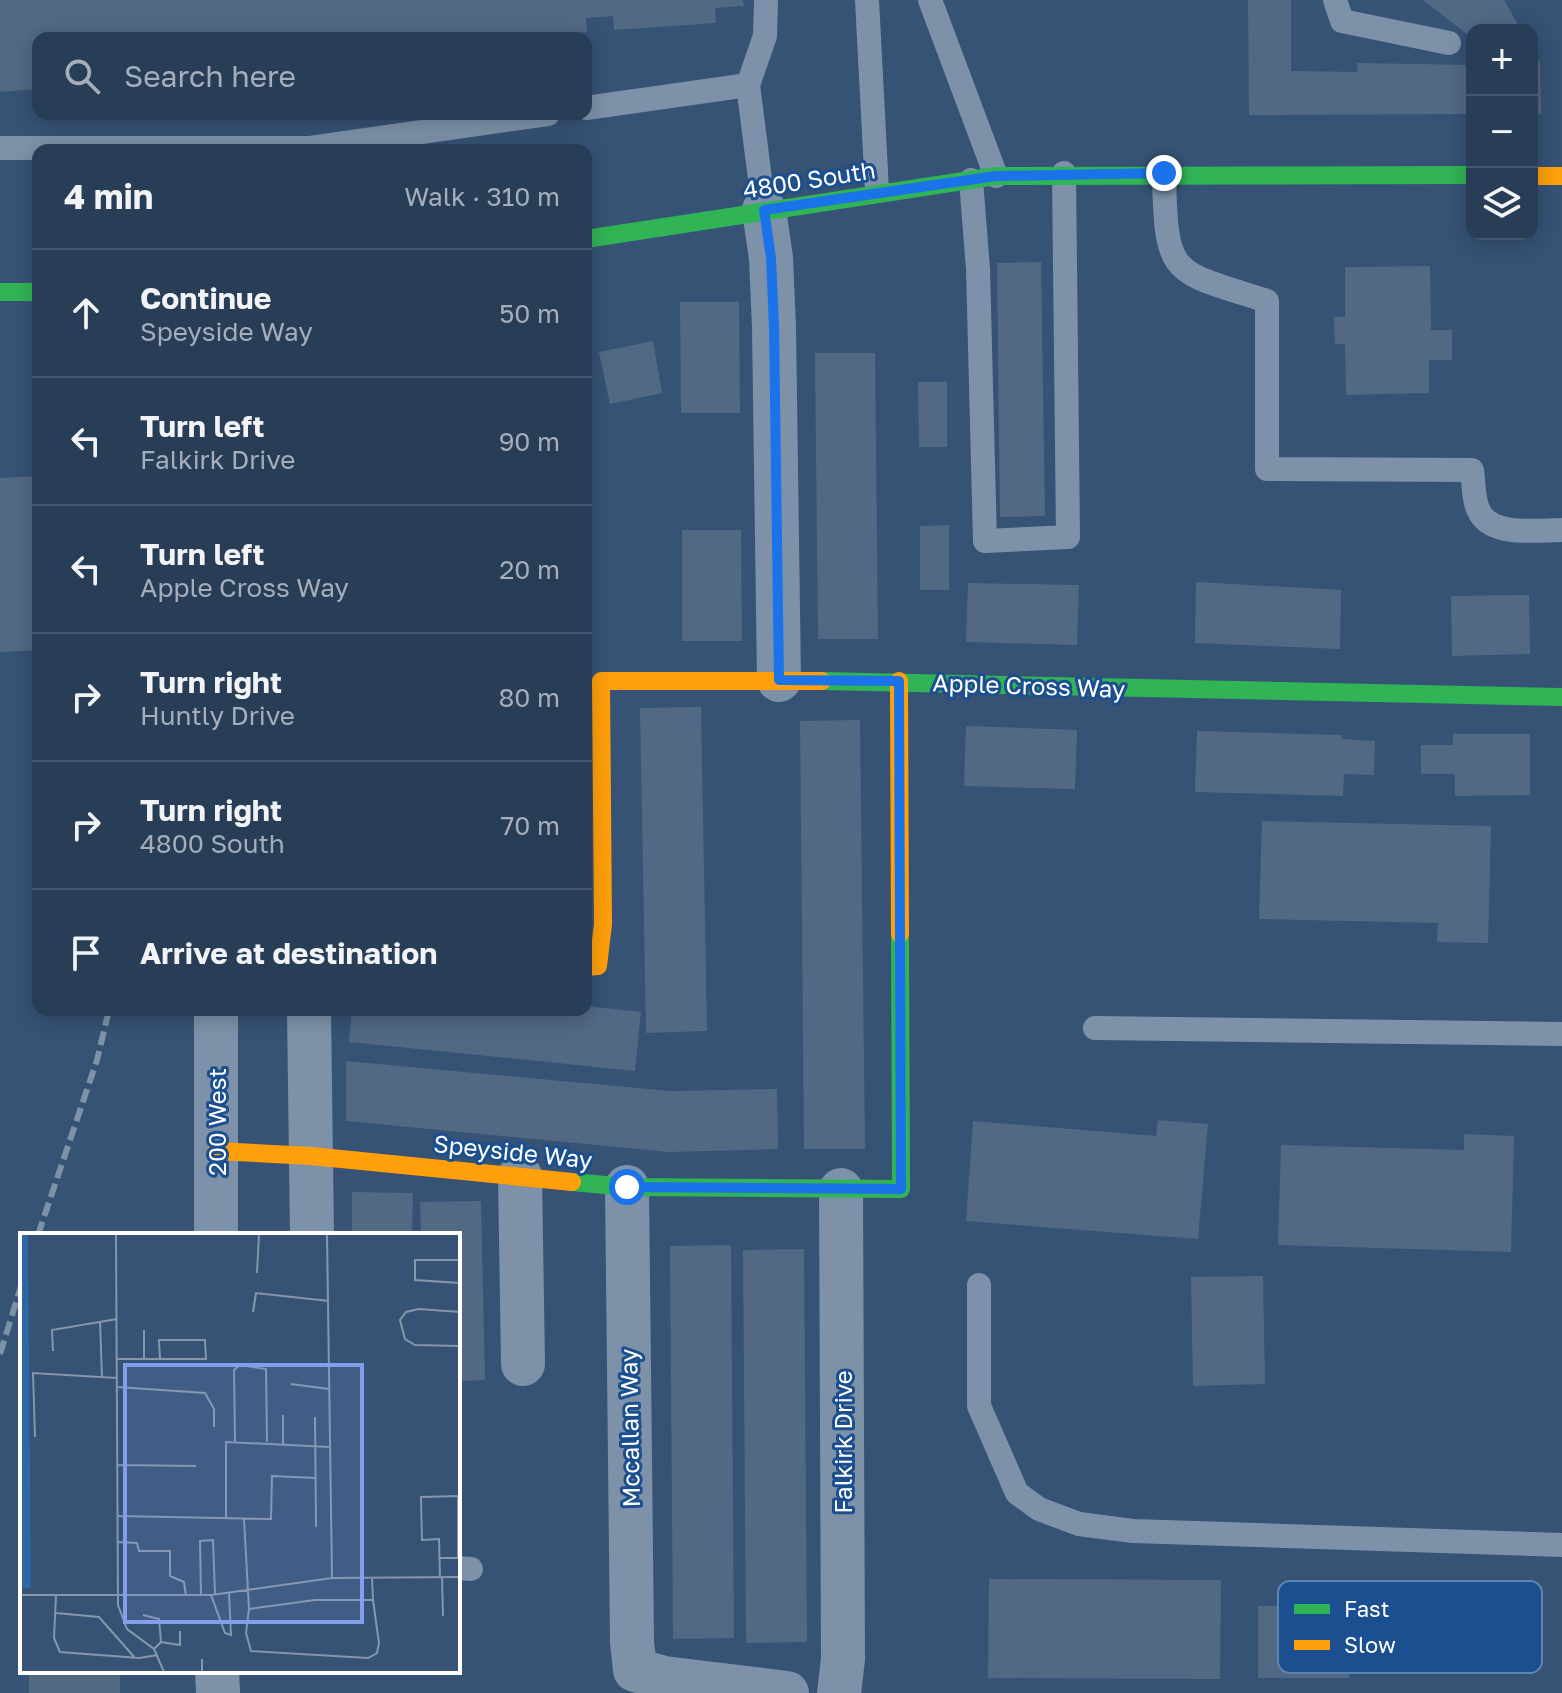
<!DOCTYPE html>
<meta charset="utf-8">
<style>
body{margin:0;font-family:"Golos Text",sans-serif;background:#344961;color:#f1f3f6}
.controls{position:absolute;right:24px;top:24px;display:grid;overflow:hidden;border-radius:16px;box-shadow:0 4px 20px #0003}
.controls button{width:72px;height:72px;display:grid;place-items:center;padding:0;border:0;border-bottom:2px solid #44576d;background:#283e57;color:#f1f3f6;font:40px sans-serif}
.stop{position:absolute;width:24px;height:24px;margin:-18px;border:6px solid #1a73e8;border-radius:50%;background:#fff}
.stop.end{background:#1a73e8;border-color:#fff;box-shadow:0 2px 8px #0008}
.list{margin:0;padding:0;list-style:none}
h2{display:flex;justify-content:space-between;align-items:center;height:104px;margin:0;padding:0 32px;font-size:34px}
h2 small{font-size:26px;font-weight:400;color:#a5aeba}
.list li{display:grid;grid-template-columns:52px 1fr auto;gap:24px;align-items:center;box-sizing:border-box;height:128px;padding:0 32px;border-top:2px solid #44576d}
.list b{display:block;font-size:30px;white-space:nowrap}
.list p{margin:0;font-size:26px;white-space:nowrap;color:#a5aeba}
.list em{font-size:26px;font-style:normal;color:#a5aeba}
.icon{flex:none;width:44px;height:44px;fill:none;stroke:currentColor;stroke-width:2;stroke-linecap:round;stroke-linejoin:round}
.map{position:relative;flex:none;width:1562px;height:1693px;overflow:hidden}
.search{position:absolute;background:#283e57;box-shadow:0 4px 20px #0003;left:32px;top:32px;width:560px;height:88px;display:flex;align-items:center;gap:20px;box-sizing:border-box;padding:0 28px;border-radius:16px;color:#a5aeba;font-size:30px}
.panel{position:absolute;background:#283e57;box-shadow:0 4px 20px #0003;left:32px;top:144px;width:560px;height:872px;border-radius:16px}
.map>svg:first-child{display:block}
.building{fill:#526984}
.lines{fill:none;stroke-linecap:round;stroke-linejoin:round}
.lane{stroke:#7d92a8;stroke-width:24}
.street{stroke:#7d92a8;stroke-width:44}
.fast{stroke:#30b455;stroke-width:18}
.slow{stroke:#ff9f0a;stroke-width:18}
.rail{stroke:#7e92a7;stroke-width:6;stroke-dasharray:14 6;stroke-linecap:butt}
.route{stroke:#1a73e8;stroke-width:10}
.labels{text-anchor:middle;dominant-baseline:central;stroke-width:6;stroke-linejoin:round;paint-order:stroke}
.street-label{font-size:24px;fill:#fff;stroke:#1b4f8f}
.inset-road{fill:none;stroke:#8697ac;stroke-width:2}
.view{fill:#839eea;fill-opacity:0.15;stroke:#839eea;stroke-width:4}
.inset-edge{fill:none;stroke:#fff;stroke-width:4}
.key{fill:#1b4f8f;stroke:#5f84b1;stroke-width:2}
.key-label{font-size:22px;fill:#fff}
</style>
<div class="map">
<svg width="1562" height="1693" viewBox="0 0 1562 1693">
<rect width="100%" height="100%" fill="#365274"/>
<path class="building" d="M 0,0 L 743,0 L 744,6 L 715,8 L 716,23 L 614,30 L 613,16 L 586,18 L 587,32 L 558,34 L 558,38 L 38,38 L 38,89 L 0,92 Z
M 1248,0 L 1291,0 L 1291,71 L 1358,72 L 1357,63 L 1472,65 L 1472,114 L 1249,115 Z
M 1423,0 L 1504,0 L 1521,30 L 1472,30 L 1472,38 Z
M 1532,49 L 1540,63 L 1541,114 L 1532,114 Z
M 1041,262 L 1045,516 L 1000,517 L 997,263 Z
M 1430,266 L 1431,330 L 1452,330 L 1452,360 L 1429,360 L 1429,393 L 1346,395 L 1345,344 L 1335,344 L 1334,317 L 1345,317 L 1345,267 Z
M 680,302 L 739,302 L 740,413 L 681,413 Z
M 653,341 L 662,393 L 610,404 L 599,352 Z
M 815,353 L 875,353 L 878,639 L 818,639 Z
M 918,382 L 947,382 L 947,447 L 919,447 Z
M 38,476 L 38,650 L 0,652 L 0,478 Z
M 949,525 L 949,590 L 920,590 L 920,526 Z
M 682,530 L 741,530 L 742,641 L 682,641 Z
M 1196,582 L 1341,590 L 1340,649 L 1195,643 Z
M 968,583 L 1079,585 L 1077,645 L 966,642 Z
M 1529,595 L 1530,654 L 1452,656 L 1451,596 Z
M 701,707 L 707,1031 L 646,1033 L 640,708 Z
M 860,720 L 865,1149 L 804,1149 L 800,721 Z
M 966,726 L 1077,730 L 1075,789 L 964,786 Z
M 1197,731 L 1342,735 L 1341,739 L 1375,741 L 1374,775 L 1344,774 L 1343,796 L 1195,792 Z
M 1453,734 L 1530,734 L 1530,795 L 1455,796 L 1455,774 L 1421,774 L 1421,745 L 1453,745 Z
M 1262,821 L 1491,826 L 1488,943 L 1437,942 L 1438,923 L 1259,919 Z
M 586,1006 L 641,1012 L 635,1071 L 349,1042 L 352,1010 L 586,1010 Z
M 346,1061 L 670,1091 L 777,1089 L 778,1149 L 669,1152 L 346,1121 Z
M 1158,1120 L 1208,1124 L 1198,1239 L 966,1221 L 973,1121 L 1156,1136 Z
M 1464,1134 L 1514,1136 L 1511,1252 L 1278,1245 L 1281,1145 L 1464,1150 Z
M 352,1192 L 413,1193 L 412,1235 L 352,1235 Z
M 481,1201 L 485,1380 L 458,1381 L 458,1235 L 421,1235 L 420,1202 Z
M 731,1245 L 734,1638 L 673,1639 L 670,1246 Z
M 804,1249 L 807,1642 L 746,1643 L 743,1250 Z
M 1263,1276 L 1265,1384 L 1193,1386 L 1191,1277 Z
M 989,1579 L 1221,1580 L 1220,1679 L 988,1678 Z
M 1258,1606 L 1453,1606 L 1453,1670 L 1349,1670 L 1349,1678 L 1258,1678 Z
M 29,1671 L 120,1671 L 120,1693 L 29,1693 Z"/>
<g class="lines">
<path class="lane" d="M 867,0 L 877,191
M 930,0 L 996,176
M 1335,0 L 1342,21 L 1449,43
M 748,85 L 765,36 L 766,0
M 586,108 L 748,85 L 764,210
M 0,148 L 310,148 L 548,114
M 1164,173 C 1166,279 1171,270 1267,301 L 1267,469 L 1472,470 C 1474,483 1473,502 1480,513 C 1493,537 1539,530 1562,530
M 971,180 L 978,269 L 985,541 L 1068,537 L 1064,173
M 1095,1028 L 1562,1034
M 979,1285 L 979,1406 L 1017,1493 L 1039,1509 L 1079,1524 L 1133,1531 L 1562,1545
M 458,1568 L 471,1569"/>
<path class="street" d="M 764,210 L 771,258 L 774,327 L 779,680
M 216,1010 L 216,1235
M 309,1010 L 312,1235
M 520,1176 L 523,1364
M 627,1187 L 632,1642 L 635,1670 L 664,1678 L 787,1693
M 217,1671 L 218,1693
M 839,1693 L 843,1659 L 841,1190"/>
<path class="fast" d="M 586,239 L 996,176 L 1472,175
M 0,292 L 38,292
M 822,681 L 1562,697
M 572,1182 L 627,1187 L 901,1189 L 900,934"/>
<path class="slow" d="M 1532,176 L 1562,176
M 899,681 L 900,934
M 586,967 L 598,966 L 603,924 L 601,681 L 822,681
M 216,1151 L 311,1156 L 572,1182"/>
<path class="rail" d="M 38,1235 L 97,1060 L 109,1010
M 0,1354 L 22,1283"/>
</g>
<g class="lines">
<path class="route" d="M 627,1187 L 901,1189 L 899,681 L 779,680 L 774,327 L 771,258 L 764,210 L 996,176 L 1164,173"/>
</g>
<g class="labels">
<g class="street-label">
<text transform="translate(809 179) rotate(-9)">4800 South</text>
<text transform="translate(1029 685) rotate(2)">Apple Cross Way</text>
<text transform="translate(216 1122) rotate(-90)">200 West</text>
<text transform="translate(513 1151) rotate(6)">Speyside Way</text>
<text transform="translate(629 1428) rotate(-91)">Mccallan Way</text>
<text transform="translate(842 1442) rotate(-90)">Falkirk Drive</text>
</g>
</g>
<g transform="translate(20 1233)">
<rect width="440" height="440" fill="#365274"/>
<path d="M 2,1 L 8,1 L 11,355 L 2,355 Z" fill="#2f66a5"/>
<path class="inset-road" d="M 96,1 L 98,372 L 107,396 L 134,416 L 144,439M 307,1 L 312,345M 440,27 L 395,27 L 395,47 L 440,50M 237,40 L 239,1M 233,79 L 236,60 L 309,68M 440,79 L 399,76 L 386,79 L 380,87 L 385,106 L 395,112 L 440,113M 80,88 L 82,145M 33,118 L 32,97 L 97,86M 97,126 L 186,126 L 185,107 L 139,107 L 140,126M 124,126 L 124,97M 271,151 L 309,156M 97,154 L 185,160 L 194,176 L 194,194M 263,182 L 263,211M 295,184 L 296,294M 15,204 L 13,140 L 97,145M 215,209 L 214,137 L 220,132 L 246,136 L 247,209M 97,232 L 176,233M 98,283 L 251,286 L 252,243 L 296,245M 206,286 L 206,209 L 309,214M 224,286 L 229,376 L 295,367 L 353,367 L 352,345M 98,309 L 117,310 L 119,318 L 150,318 L 150,343 L 164,349 L 166,363M 419,325 L 438,325 L 438,263M 420,344 L 419,306 L 402,307 L 401,264 L 440,263M 422,344 L 423,383M 0,362 L 191,362 L 312,345 L 440,344M 36,362 L 34,405 L 40,419 L 119,425 L 138,422M 191,362 L 205,400 L 211,402 L 209,360M 181,363 L 180,308 L 193,307 L 195,362M 229,376 L 226,400 L 231,418 L 348,425 L 357,420 L 359,410 L 353,367M 36,380 L 79,384 L 115,425M 123,382 L 139,386 L 141,409 L 134,416M 141,409 L 160,412 L 160,398M 144,439 L 182,439 L 182,426"/>
<path class="view" d="M 105,132 L 342,132 L 342,389 L 105,389 Z"/>
<rect width="440" height="440" class="inset-edge"/>
</g>
<rect x="1278" y="1581" width="264" height="92" rx="12" class="key"/>
<rect x="1294" y="1604" width="36" height="10" fill="#30b455"/>
<rect x="1294" y="1640" width="36" height="10" fill="#ff9f0a"/>
<g class="key-label">
<text x="1344" y="1617">Fast</text>
<text x="1344" y="1653">Slow</text>
</g>
</svg>
<div class="controls">
<button>+</button>
<button>−</button>
<button><svg class="icon" aria-label="layers" viewBox="0 0 24 24"><path d="M12 4l9 5-9 5-9-5zM3 14l9 5 9-5"/></svg></button>
</div>
<div class="stop" style="left:627px;top:1187px"></div>
<div class="stop end" style="left:1164px;top:173px"></div>
<div class="search"><svg class="icon" aria-label="search" viewBox="0 0 24 24"><circle cx="10" cy="10" r="6"/><path d="M15 15l6 6"/></svg>Search here</div>
<section class="panel">
<h2>4 min<small>Walk · 310 m</small></h2>
<ul class="list">
<li><svg class="icon" aria-label="ahead" viewBox="0 0 24 24"><path d="M12 20V5M6 11l6-6 6 6"/></svg><div><b>Continue</b><p>Speyside Way</p></div><em>50 m</em></li>
<li><svg class="icon" aria-label="left" viewBox="0 0 24 24"><path d="M17 20v-9H6M10 6l-5 5 5 5"/></svg><div><b>Turn left</b><p>Falkirk Drive</p></div><em>90 m</em></li>
<li><svg class="icon" aria-label="left" viewBox="0 0 24 24"><path d="M17 20v-9H6M10 6l-5 5 5 5"/></svg><div><b>Turn left</b><p>Apple Cross Way</p></div><em>20 m</em></li>
<li><svg class="icon" aria-label="right" viewBox="0 0 24 24"><path d="M7 20v-9h11M14 6l5 5-5 5"/></svg><div><b>Turn right</b><p>Huntly Drive</p></div><em>80 m</em></li>
<li><svg class="icon" aria-label="right" viewBox="0 0 24 24"><path d="M7 20v-9h11M14 6l5 5-5 5"/></svg><div><b>Turn right</b><p>4800 South</p></div><em>70 m</em></li>
<li><svg class="icon" aria-label="arrive" viewBox="0 0 24 24"><path d="M6 21V4h12l-3 4 3 4H6"/></svg><div><b>Arrive at destination</b></div></li>
</ul>
</section>
</div>
